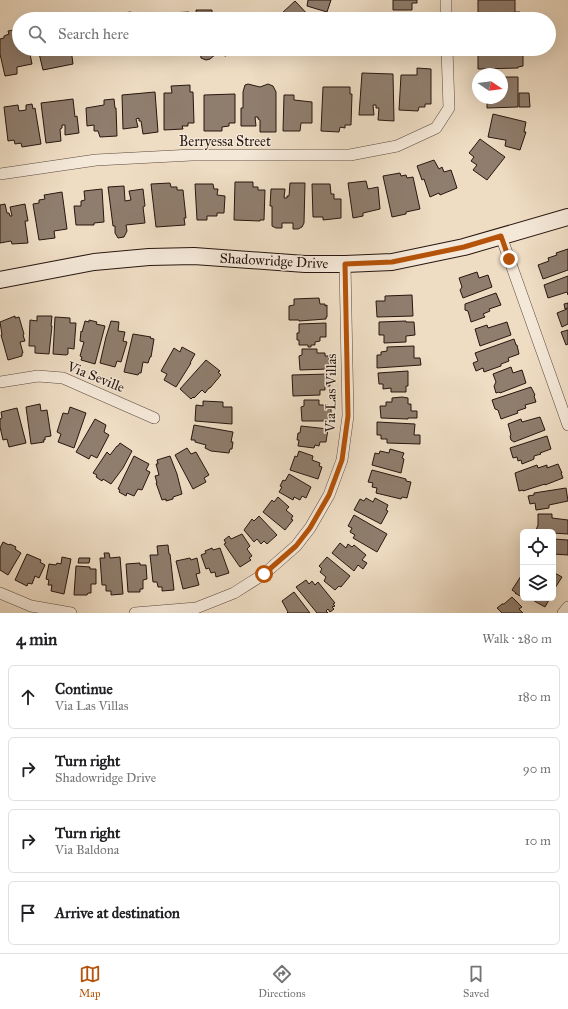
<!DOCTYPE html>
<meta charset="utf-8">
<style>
body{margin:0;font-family:"IM FELL Great Primer",serif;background:#f2f2f2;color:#202124}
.controls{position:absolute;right:12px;bottom:12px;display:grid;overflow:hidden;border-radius:6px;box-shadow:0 4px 16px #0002}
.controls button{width:36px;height:36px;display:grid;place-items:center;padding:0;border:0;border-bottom:1px solid #e0e0e0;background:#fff;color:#202124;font:20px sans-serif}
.compass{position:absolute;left:472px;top:68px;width:36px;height:36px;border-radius:50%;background:#fff;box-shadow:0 4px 16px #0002;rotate:103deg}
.stop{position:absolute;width:12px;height:12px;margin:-9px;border:3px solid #b45309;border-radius:50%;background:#fff}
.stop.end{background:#b45309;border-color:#fff;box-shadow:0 1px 4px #0008}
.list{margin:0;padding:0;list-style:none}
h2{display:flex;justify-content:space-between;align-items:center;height:52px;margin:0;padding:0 16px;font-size:17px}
h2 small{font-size:13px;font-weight:400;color:#757577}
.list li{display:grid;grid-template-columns:26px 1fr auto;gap:12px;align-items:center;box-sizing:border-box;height:64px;margin:0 8px 8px;padding:0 8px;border:1px solid #e0e0e0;border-radius:6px}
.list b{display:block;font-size:15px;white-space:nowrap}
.list p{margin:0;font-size:13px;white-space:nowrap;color:#757577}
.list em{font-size:13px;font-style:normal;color:#757577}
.icon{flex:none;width:22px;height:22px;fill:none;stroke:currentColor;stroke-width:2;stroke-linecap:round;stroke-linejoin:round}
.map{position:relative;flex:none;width:568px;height:613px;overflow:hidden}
.search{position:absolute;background:#fff;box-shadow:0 4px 16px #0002;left:12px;right:12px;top:12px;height:44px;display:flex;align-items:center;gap:10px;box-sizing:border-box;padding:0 14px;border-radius:22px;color:#757577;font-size:15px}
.sheet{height:340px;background:#fff}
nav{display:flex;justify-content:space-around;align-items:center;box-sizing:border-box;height:56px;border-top:1px solid #e0e0e0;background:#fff;font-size:11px;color:#757577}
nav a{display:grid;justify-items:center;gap:2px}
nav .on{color:#b45309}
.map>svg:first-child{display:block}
.building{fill:#8f7d6d;stroke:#281710}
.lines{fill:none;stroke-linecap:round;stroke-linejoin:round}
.street-casing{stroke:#5a483d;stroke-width:12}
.secondary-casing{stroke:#281710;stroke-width:18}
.street{stroke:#f4e8d8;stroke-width:11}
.secondary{stroke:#f4e8d8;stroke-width:16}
.route{stroke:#b45309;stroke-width:5}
.labels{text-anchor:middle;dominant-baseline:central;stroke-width:3;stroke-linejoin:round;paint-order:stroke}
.street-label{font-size:14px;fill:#281710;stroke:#f4e8d8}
</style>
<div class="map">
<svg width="568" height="613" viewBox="0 0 568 613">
<rect width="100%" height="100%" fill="#eedcc3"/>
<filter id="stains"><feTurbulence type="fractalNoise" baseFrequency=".005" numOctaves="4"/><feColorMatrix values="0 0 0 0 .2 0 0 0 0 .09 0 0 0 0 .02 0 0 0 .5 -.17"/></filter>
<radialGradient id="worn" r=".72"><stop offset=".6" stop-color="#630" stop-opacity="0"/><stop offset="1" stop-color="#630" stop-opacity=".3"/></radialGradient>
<path class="building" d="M 308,0 L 331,0 L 327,12 L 307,6 Z
M 393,0 L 417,0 L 417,3 L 412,3 L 412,10 L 393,10 Z
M 478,0 L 515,0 L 515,12 L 520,12 L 520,19 L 482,19 L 482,15 L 478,16 Z
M 295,1 L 312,19 L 282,19 L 284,17 L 281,14 Z
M 196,10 L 212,10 L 212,19 L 197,19 Z
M 131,12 L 132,19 L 116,19 L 115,14 Z
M 189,12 L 189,18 L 188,19 L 171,19 L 171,13 Z
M 267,13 L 267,19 L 249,19 L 249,15 Z
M 106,15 L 107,19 L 88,19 L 88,17 Z
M 217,16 L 231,16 L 231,19 L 217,19 Z
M 19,29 L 19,49 L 29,49 L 32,64 L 17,67 L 17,74 L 5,76 L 0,54 L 0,39 L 4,38 L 4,36 L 9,34 L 8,31 Z
M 38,49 L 71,49 L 73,64 L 43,70 Z
M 89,49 L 109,49 L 109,53 L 90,55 Z
M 119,49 L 151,49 L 151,51 L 119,54 Z
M 198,49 L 230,49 L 226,56 L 216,54 L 210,59 L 206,60 L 201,58 L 200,50 L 198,50 Z
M 240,49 L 270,49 L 270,50 L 241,54 Z
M 381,49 L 427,49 L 427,51 L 387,52 L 387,51 L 381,51 Z
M 494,49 L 523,49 L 523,66 L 518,67 L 518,68 L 478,69 L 478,54 L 490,54 L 490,51 L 494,51 Z
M 417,68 L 431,69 L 431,104 L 425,104 L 425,107 L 419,107 L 418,111 L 399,110 L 401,75 L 417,75 Z
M 362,73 L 393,74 L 394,121 L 378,120 L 379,108 L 376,108 L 376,105 L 373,105 L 374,115 L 359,115 Z
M 502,77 L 518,77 L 518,107 L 487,108 L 487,98 L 502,98 Z
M 248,84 L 260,87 L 268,84 L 273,86 L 276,92 L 276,132 L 260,132 L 260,120 L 258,119 L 258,117 L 255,117 L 256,126 L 241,126 L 241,108 L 243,108 L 243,92 L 245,85 Z
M 190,85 L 190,92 L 193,92 L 194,123 L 188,123 L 188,126 L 182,126 L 183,129 L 164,130 L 164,93 L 172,93 L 171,86 Z
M 323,87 L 350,87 L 350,94 L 352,94 L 351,125 L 345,125 L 345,128 L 340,127 L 339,132 L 321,131 Z
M 155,92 L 158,132 L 143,134 L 141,121 L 139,121 L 139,118 L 136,119 L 138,127 L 123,129 L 122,95 Z
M 519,93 L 529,93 L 530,107 L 519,107 Z
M 235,94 L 235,123 L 229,123 L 229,126 L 222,127 L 222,131 L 204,131 L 204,95 Z
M 284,95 L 294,95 L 294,100 L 312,102 L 312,123 L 301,123 L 300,131 L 283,131 Z
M 73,99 L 75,117 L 77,116 L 79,133 L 65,135 L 65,125 L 62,125 L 62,128 L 60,129 L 61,141 L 46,143 L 41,103 Z
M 114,99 L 115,108 L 116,108 L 117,136 L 100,137 L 98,131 L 94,131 L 94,125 L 87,126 L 86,108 L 104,105 L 104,100 Z
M 32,104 L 33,109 L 35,108 L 41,144 L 22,147 L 21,143 L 15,144 L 14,140 L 8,141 L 4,107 L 18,105 L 19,111 L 26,110 L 26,105 Z
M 493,114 L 526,122 L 524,132 L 526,132 L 520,150 L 505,146 L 506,140 L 505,140 L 488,137 Z
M 480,139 L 505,157 L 487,180 L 473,170 L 477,165 L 471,161 L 474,157 L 469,153 Z
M 434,160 L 439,169 L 442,167 L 444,172 L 451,170 L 457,188 L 440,195 L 439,193 L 430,197 L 424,179 L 422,180 L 417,166 Z
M 400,173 L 401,176 L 406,175 L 407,178 L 413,177 L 420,209 L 406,212 L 406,214 L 392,217 L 383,176 Z
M 366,181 L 368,189 L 378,187 L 380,209 L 363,213 L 363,216 L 353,218 L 348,183 Z
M 235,182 L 253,182 L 253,187 L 258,187 L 258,190 L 265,190 L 264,220 L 260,220 L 260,221 L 234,220 Z
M 170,183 L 171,187 L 177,187 L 177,190 L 183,190 L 186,218 L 184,218 L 185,225 L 156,227 L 151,184 Z
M 290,183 L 305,183 L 304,223 L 302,227 L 298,229 L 293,229 L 293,223 L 282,223 L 282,228 L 276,228 L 272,226 L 272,206 L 270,206 L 271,189 L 285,189 L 284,198 L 287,198 L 287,196 L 289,196 Z
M 195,184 L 213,184 L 214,189 L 218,189 L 217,195 L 225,196 L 224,213 L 217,213 L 217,216 L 207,216 L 207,220 L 197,220 Z
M 312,184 L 330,184 L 331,194 L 334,194 L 334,199 L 341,199 L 341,218 L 323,220 L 323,217 L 313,217 Z
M 124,186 L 125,201 L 131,200 L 129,191 L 143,189 L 145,206 L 143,207 L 145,223 L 126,225 L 127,231 L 124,237 L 118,238 L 115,233 L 115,226 L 113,226 L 108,187 Z
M 102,189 L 104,222 L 94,223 L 94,225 L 76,225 L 74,206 L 81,206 L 81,201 L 85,200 L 84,191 Z
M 62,192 L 67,229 L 54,231 L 55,238 L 39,240 L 33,204 L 39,203 L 39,200 L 45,199 L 44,195 Z
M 5,204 L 7,213 L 9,213 L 10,216 L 12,216 L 10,207 L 25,204 L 28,221 L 25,221 L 28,243 L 12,244 L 11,241 L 0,243 L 0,205 Z
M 568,249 L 568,270 L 543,279 L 538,265 L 549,261 L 548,258 L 557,255 L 556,253 Z
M 477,272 L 479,278 L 488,275 L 492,287 L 463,298 L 460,290 L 462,287 L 459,278 Z
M 568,276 L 568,295 L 567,292 L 548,298 L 544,285 Z
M 496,293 L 501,305 L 489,309 L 490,311 L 483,314 L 485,317 L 471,322 L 468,311 L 465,310 L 465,304 Z
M 412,295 L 413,316 L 377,317 L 376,301 L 385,301 L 385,296 Z
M 319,298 L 320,304 L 325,304 L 325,306 L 327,305 L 327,317 L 326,317 L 326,319 L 299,321 L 299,320 L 289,320 L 289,306 L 294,305 L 294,299 Z
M 568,303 L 568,324 L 562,327 L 557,313 L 567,309 L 567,308 L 565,309 L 564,304 Z
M 15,316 L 15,318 L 19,317 L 24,334 L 23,335 L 25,341 L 20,342 L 23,353 L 22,353 L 22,356 L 8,360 L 1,335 L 2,335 L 0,322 Z
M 37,316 L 52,316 L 51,326 L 52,326 L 49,354 L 35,353 L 35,346 L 29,346 L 30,320 L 37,321 Z
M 55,317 L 70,318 L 70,323 L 76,323 L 74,349 L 68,348 L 68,354 L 66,355 L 53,354 Z
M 89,320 L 97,322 L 96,324 L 105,326 L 95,364 L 81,360 L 82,357 L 80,356 L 84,342 L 80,341 L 81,331 L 82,332 L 85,321 L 89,322 Z
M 111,321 L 119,322 L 118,331 L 125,332 L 123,341 L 127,342 L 121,362 L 117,361 L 115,367 L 100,363 L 106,337 Z
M 406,321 L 406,322 L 414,322 L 415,335 L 406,336 L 406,342 L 384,343 L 384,335 L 379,335 L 379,322 Z
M 507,322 L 511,335 L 480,346 L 475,329 L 487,325 L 488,328 Z
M 326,323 L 326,337 L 320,337 L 320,341 L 315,342 L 315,345 L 311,345 L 311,347 L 308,347 L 308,345 L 299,345 L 299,340 L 297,340 L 297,333 L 299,333 L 299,324 Z
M 568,330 L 568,344 L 566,345 L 561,332 Z
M 133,334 L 151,337 L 150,338 L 154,339 L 151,357 L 150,357 L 148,363 L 143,362 L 141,373 L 139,373 L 138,375 L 124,372 Z
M 514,339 L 516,345 L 517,345 L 519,354 L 508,358 L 509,361 L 501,364 L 501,366 L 484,372 L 483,368 L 476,371 L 473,363 L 478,361 L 475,353 Z
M 414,346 L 414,358 L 420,358 L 421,365 L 377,368 L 377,355 L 381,355 L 381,352 L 387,351 L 387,347 Z
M 182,347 L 195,354 L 190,363 L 191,363 L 176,387 L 164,380 L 167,374 L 161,371 L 174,348 L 180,352 Z
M 302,349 L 317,349 L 317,353 L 325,353 L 325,356 L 329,356 L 329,369 L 300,370 L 299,356 L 302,355 Z
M 206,360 L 220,371 L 218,372 L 221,375 L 210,388 L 209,388 L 205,393 L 202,390 L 194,398 L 193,397 L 191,399 L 180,389 Z
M 511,367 L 513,373 L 522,370 L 526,383 L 500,393 L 499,392 L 496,393 L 494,386 L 496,382 L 493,374 Z
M 408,371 L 408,386 L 406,386 L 406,392 L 391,392 L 391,388 L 383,389 L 383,384 L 379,384 L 378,373 Z
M 329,374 L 330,386 L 325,386 L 325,390 L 320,390 L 320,395 L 293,396 L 292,375 Z
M 531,387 L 535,395 L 534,396 L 536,402 L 525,405 L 526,408 L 517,411 L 518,413 L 501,419 L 498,410 L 495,409 L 492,400 Z
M 402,397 L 408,398 L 408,404 L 411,404 L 411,411 L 417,411 L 417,418 L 408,418 L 408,419 L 381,418 L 380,406 L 386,406 L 386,402 L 392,402 L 392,398 Z
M 304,400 L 319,400 L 319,405 L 328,405 L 328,409 L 331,409 L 331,421 L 302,421 L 301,407 L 304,406 Z
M 203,401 L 223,402 L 223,407 L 232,407 L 232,424 L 195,421 L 196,405 L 203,406 Z
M 40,404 L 41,411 L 47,410 L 51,436 L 45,437 L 45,440 L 43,440 L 44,442 L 31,444 L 26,407 Z
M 70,407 L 86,413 L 74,448 L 58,442 L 61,434 L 57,432 L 63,413 L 68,414 Z
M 17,408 L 26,443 L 9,447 L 7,439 L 3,440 L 0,427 L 0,419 L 2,418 L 1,412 Z
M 540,417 L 545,430 L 514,442 L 511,440 L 510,436 L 511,435 L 508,424 L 521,419 L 522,422 Z
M 95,419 L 106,425 L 104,432 L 109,435 L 97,458 L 91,455 L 89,459 L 76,452 Z
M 377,422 L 415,424 L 414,435 L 420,435 L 420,444 L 387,443 L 387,439 L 381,439 L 381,435 L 377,435 Z
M 194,425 L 233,432 L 231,442 L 233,442 L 232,449 L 230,449 L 229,453 L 211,451 L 205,448 L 206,445 L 195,442 L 195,440 L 191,440 Z
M 301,426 L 328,429 L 326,442 L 320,442 L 319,446 L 315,445 L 314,448 L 298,446 L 299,440 L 297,440 L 298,433 L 300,433 Z
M 547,436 L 551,449 L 540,453 L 541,454 L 534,456 L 534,459 L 532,460 L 522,464 L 521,460 L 518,461 L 517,457 L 513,458 L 510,448 Z
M 120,443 L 132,451 L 123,468 L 111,484 L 103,479 L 102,481 L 96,477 L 97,475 L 93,473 L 107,452 L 110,455 L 117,446 L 118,446 Z
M 187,448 L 191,454 L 196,452 L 209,475 L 204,478 L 206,482 L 193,489 L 175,455 Z
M 390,449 L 404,453 L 402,458 L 404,459 L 401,473 L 372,465 L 375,453 L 379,454 L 380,451 L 389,453 Z
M 299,451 L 313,456 L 312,460 L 320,463 L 319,466 L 322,467 L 318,479 L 290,470 L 295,456 L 297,457 Z
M 134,456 L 149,464 L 146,470 L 150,472 L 142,490 L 138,489 L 134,496 L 127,493 L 126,496 L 119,492 L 120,490 L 118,489 Z
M 170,456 L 177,474 L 182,494 L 173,497 L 173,499 L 166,501 L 166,499 L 162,500 L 156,483 L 157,483 L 155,476 L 159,475 L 156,464 L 158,464 L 157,460 Z
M 558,464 L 562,473 L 561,473 L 563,478 L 545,485 L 545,484 L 523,491 L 523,490 L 519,491 L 515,473 L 537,465 L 538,468 L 547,465 L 547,468 Z
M 372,470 L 406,479 L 406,481 L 411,482 L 407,498 L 402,497 L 401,499 L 376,493 L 377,488 L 372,487 L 373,483 L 368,482 Z
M 289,474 L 311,487 L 306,498 L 302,496 L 300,500 L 294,497 L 293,500 L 279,492 L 282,487 L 280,486 L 283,480 L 285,481 Z
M 566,488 L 568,501 L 549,505 L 549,508 L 536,510 L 535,503 L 530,504 L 528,496 L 534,495 L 534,493 Z
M 278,497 L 289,507 L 286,510 L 293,516 L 291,519 L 293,520 L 285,530 L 263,512 L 272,500 L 274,502 Z
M 366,498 L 373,502 L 375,498 L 388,505 L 386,510 L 388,511 L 381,524 L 354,510 L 360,499 L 364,501 Z
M 538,514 L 552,514 L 552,518 L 568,520 L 568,534 L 537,532 L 536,530 L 538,525 Z
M 354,515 L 387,534 L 377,552 L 353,538 L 355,535 L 350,532 L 352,528 L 348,526 Z
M 259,516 L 277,535 L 267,544 L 264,541 L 261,544 L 257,539 L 254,542 L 244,530 L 252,519 L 254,521 Z
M 242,534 L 250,546 L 247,549 L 252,556 L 249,558 L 251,560 L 240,567 L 224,544 L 226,543 L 224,540 L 229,536 L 231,539 Z
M 553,539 L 568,540 L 568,555 L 553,554 Z
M 3,542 L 9,545 L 10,544 L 16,547 L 15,549 L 21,553 L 8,575 L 0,570 L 0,548 Z
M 340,543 L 346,548 L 348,544 L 352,547 L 354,545 L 366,555 L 362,560 L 367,563 L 363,569 L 358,565 L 354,571 L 332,553 Z
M 168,545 L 169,554 L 170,554 L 174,590 L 162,591 L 162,587 L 158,587 L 157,582 L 153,582 L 150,555 L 158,555 L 157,546 Z
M 212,548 L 213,550 L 220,548 L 229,573 L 216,577 L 215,572 L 211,573 L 209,568 L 206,569 L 201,555 L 206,553 L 205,551 Z
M 104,553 L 109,553 L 110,558 L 120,557 L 123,594 L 111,595 L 111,591 L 106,591 L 106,585 L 102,585 L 100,558 L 105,558 Z
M 27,554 L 41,560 L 40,562 L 45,565 L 39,578 L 35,576 L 32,584 L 28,583 L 27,586 L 15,580 Z
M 62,557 L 71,559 L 64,594 L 51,591 L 52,585 L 48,585 L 49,580 L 46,579 L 49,564 L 56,565 L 57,563 L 61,564 Z
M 327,557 L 350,576 L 341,587 L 339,586 L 335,590 L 324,581 L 326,577 L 320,572 L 322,569 L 319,566 Z
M 79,558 L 90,558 L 89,563 L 78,563 Z
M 190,558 L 191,560 L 197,558 L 200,573 L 196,574 L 199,585 L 183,589 L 176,561 Z
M 140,563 L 140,565 L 146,565 L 147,579 L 143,580 L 143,589 L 140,589 L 140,592 L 128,592 L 126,564 Z
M 76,566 L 90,567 L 90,569 L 96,569 L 96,584 L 91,584 L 91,593 L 88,593 L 87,595 L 74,595 Z
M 553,572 L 562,577 L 555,588 L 553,587 Z
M 521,576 L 523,577 L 523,598 L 528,598 L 527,600 L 515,593 L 516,593 L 512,590 Z
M 306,580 L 309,584 L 312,581 L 315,585 L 318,582 L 335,603 L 333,604 L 335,606 L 332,607 L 334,609 L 330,612 L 328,609 L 326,611 L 328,613 L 317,613 L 296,587 Z
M 294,592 L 310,613 L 287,613 L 288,612 L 282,601 Z
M 512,597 L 522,607 L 519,609 L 523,613 L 502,613 L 497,608 L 502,604 L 504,604 Z
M 529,598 L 550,598 L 545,607 Z"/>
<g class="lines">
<g class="street-casing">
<path id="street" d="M 446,0 L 446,19
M 0,174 L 96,160 L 192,155 L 350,155 L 397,146 L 436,128 L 449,108 L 447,49
M 501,236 L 568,425
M 0,382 L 38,376 L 63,378 L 154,418
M 0,593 L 31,606 L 71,613
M 135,613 L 196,608 L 234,593 L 264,574 L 296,546 L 310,528 L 329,495 L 342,460 L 348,416 L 345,264
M 563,613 L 568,607"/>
</g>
<g class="secondary-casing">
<path id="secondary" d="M 0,280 L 94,262 L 149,257 L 194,256 L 305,264 L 345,264 L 392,262 L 464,247 L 568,217"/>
</g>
<use href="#street" class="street"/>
<use href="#secondary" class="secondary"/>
</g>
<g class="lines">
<path class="route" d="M 264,574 L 296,546 L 310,528 L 329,495 L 342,460 L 348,416 L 345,264 L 392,262 L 464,247 L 501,236 L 509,259"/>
</g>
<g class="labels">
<g class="street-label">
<text x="225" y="141">Berryessa Street</text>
<text transform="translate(274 261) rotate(3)">Shadowridge Drive</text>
<text transform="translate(96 377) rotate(22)">Via Seville</text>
<text transform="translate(331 393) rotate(-89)">Via Las Villas</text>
</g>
</g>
<rect width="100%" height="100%" filter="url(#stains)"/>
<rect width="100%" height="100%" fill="url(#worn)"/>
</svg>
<div class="controls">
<button><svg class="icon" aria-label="locate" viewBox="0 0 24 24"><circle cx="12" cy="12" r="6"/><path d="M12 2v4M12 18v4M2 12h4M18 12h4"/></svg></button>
<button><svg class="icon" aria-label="layers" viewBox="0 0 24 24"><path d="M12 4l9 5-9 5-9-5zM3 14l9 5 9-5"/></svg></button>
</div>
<svg class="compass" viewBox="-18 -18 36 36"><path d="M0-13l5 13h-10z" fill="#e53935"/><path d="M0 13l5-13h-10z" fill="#757577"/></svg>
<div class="stop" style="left:264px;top:574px"></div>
<div class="stop end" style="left:509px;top:259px"></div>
<div class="search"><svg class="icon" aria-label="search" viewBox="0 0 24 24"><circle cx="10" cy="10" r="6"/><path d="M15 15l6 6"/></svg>Search here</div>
</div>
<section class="sheet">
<h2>4 min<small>Walk · 280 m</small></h2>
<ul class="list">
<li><svg class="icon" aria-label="ahead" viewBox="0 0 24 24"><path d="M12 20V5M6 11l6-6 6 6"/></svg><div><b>Continue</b><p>Via Las Villas</p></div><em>180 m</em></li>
<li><svg class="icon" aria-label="right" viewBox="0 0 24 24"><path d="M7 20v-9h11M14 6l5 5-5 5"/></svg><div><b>Turn right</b><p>Shadowridge Drive</p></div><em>90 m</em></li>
<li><svg class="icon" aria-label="right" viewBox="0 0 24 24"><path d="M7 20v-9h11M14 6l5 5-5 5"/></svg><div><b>Turn right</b><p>Via Baldona</p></div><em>10 m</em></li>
<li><svg class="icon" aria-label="arrive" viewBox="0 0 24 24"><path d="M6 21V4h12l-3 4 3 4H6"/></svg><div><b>Arrive at destination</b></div></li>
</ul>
</section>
<nav>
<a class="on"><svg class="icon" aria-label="map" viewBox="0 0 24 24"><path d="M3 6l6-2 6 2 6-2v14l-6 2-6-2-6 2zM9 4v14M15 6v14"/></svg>Map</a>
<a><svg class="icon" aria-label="directions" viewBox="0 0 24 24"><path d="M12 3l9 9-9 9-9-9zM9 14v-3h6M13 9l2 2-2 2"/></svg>Directions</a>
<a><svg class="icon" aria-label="saved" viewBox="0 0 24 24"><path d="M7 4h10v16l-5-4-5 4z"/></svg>Saved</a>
</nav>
